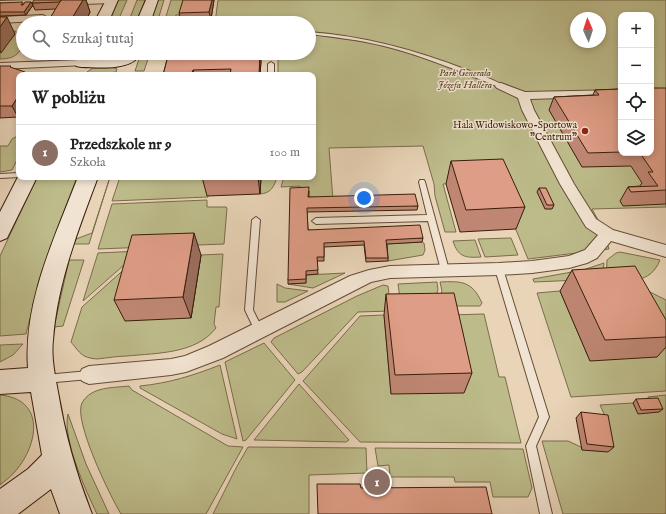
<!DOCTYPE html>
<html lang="pl">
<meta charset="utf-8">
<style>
body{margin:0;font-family:"IM FELL English",serif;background:#f6f6f6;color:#222}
.controls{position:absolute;right:12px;top:12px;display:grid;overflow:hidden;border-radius:8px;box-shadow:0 2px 6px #0003}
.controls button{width:36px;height:36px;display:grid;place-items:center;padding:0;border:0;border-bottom:1px solid #e0e0e0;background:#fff;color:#222;font:20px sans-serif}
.compass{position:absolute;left:570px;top:12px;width:36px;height:36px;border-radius:50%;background:#fff;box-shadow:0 2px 6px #0003;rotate:357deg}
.you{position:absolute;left:364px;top:198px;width:14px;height:14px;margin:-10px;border:3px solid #fff;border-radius:50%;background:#1a73e8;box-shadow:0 0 0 6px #1a73e833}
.badge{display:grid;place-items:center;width:26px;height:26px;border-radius:50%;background:#db2777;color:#fff;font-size:13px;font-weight:700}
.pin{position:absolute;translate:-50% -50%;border:2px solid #fff;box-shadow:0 1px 4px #0006}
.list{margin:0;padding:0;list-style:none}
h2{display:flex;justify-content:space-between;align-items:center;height:52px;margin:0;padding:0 16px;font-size:17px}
h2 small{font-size:13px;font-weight:400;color:#767676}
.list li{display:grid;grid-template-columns:26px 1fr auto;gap:12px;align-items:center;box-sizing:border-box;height:56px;padding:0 16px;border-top:1px solid #e0e0e0}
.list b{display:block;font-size:15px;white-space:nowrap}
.list p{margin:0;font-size:13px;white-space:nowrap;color:#767676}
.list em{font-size:13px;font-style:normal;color:#767676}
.icon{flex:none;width:22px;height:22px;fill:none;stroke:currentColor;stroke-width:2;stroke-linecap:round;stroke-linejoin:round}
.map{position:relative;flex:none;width:666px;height:514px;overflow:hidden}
.search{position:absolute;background:#fff;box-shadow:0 2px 6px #0003;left:16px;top:16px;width:300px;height:44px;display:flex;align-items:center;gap:10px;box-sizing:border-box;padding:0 14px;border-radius:22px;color:#767676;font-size:15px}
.panel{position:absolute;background:#fff;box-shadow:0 2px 6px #0003;left:16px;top:72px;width:300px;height:108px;border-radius:8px}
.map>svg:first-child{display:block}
.green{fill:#bdbb8a;stroke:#7b6c4a;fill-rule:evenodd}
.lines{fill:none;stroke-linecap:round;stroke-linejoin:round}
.lane-casing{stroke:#654c36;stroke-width:2}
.street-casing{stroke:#654c36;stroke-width:2}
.secondary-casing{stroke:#391e0a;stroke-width:2}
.lane{fill:#f1e3d1;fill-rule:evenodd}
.street{fill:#f1e3d1;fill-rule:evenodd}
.secondary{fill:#f1e3d1;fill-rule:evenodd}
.wall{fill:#bf8773;stroke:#391e0a}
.shaded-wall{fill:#9b6e5e;stroke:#391e0a}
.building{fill:#de9d86;stroke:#391e0a}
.poi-dot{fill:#8f2418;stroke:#f1e3d1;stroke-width:1.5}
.labels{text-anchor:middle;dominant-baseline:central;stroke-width:3;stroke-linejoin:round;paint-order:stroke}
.far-park-label{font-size:10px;font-style:italic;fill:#5a452a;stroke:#f1e3d1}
.far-poi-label{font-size:10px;fill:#391e0a;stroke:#f1e3d1;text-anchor:end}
</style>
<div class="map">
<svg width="666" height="514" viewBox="0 0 666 514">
<rect width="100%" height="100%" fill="#e9d4b8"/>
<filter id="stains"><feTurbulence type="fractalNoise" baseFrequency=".005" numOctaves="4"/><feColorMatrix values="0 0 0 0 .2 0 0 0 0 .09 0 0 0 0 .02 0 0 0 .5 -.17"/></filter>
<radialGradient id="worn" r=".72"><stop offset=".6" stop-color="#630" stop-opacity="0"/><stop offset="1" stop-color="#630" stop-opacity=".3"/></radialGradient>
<path class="green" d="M 118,0 L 127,0 L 117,23 L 108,23 Z
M 137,0 L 145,0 L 136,23 L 128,23 Z
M 158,0 L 164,0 L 157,23 L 150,23 Z
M 171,0 L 189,0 L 182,15 L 176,15 L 175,19 L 178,23 L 164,23 Z
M 218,0 L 666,0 L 666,207 L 592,209 L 602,227 L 609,249 L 528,259 L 496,181 L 443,184 L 456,232 L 445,232 L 435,196 L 434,184 L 423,146 L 329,148 L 333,200 L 308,201 L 300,192 L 300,186 L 281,187 L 284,177 L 313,177 L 313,75 L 278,75 L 278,53 L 309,53 L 309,23 L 215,23 ZM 621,15 L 651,15 L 651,153 L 621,153 ZM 576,18 L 600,18 L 600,42 L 576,42 Z
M 15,31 L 23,37 C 23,53 15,59 0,59 L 0,53 L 15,34 L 0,32 Z
M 141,53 L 150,53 L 144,71 L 135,71 Z
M 93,68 L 114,68 L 117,69 L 116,72 L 95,75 L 87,72 Z
M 19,135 L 19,156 L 12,170 L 0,172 L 0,146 L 8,146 L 12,139 Z
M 37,177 L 77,177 C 57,229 39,280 26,334 L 0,336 L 0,256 Z
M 110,177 L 89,244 L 74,244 L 76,239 L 92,233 Z
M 120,177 L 210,177 L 208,197 L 112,201 Z
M 261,177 L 277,177 C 274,187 271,193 260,194 Z
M 207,200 L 207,207 L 226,207 L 227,208 L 224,244 L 98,249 L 112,204 Z
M 511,238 L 518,255 L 485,257 L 478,239 Z
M 475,240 L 481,257 C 465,258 458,257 453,241 Z
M 422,242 L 424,243 L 425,250 L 423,255 L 388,261 L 386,244 Z
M 140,251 L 83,301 L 98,253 Z
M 620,252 L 660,260 C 650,285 629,280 606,282 L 607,260 L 616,253 Z
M 223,254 L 219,307 L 216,307 L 214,324 L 216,328 C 196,354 157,353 127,356 C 118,356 107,358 97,359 C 82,358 80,353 71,342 L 82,307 L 138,257 L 191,318 L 201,255 Z
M 69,260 L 84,260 L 63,326 L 54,327 Z
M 604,263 L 602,279 L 534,282 L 533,279 L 583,270 Z
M 345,273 L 313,288 L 288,284 L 306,283 L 306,275 Z
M 437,282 L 438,290 L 433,305 L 401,306 L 398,284 Z
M 440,282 C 462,281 472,281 482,303 L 480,306 L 437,306 L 442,291 Z
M 277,284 L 285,288 L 308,291 L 285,302 L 277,302 Z
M 383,285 L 388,286 L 391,311 L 358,312 L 302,372 L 298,374 L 271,342 L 274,338 L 357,296 Z
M 640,287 L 666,300 L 666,391 L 571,397 L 537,293 L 560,291 L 590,361 Z
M 484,314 L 499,377 L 505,377 L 521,443 L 360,442 L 303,381 L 360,316 L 384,315 L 391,394 L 448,315 Z
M 264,343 L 295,380 L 246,440 L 243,441 L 225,362 Z
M 23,344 L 13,355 L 0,362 L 0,345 Z
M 220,365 L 237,439 L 222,434 L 140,388 L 140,386 C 169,383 192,376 220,365 Z
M 299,384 L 349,440 L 346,442 L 254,440 Z
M 129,386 L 132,390 L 228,446 L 243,447 L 206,514 L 121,514 C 110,496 73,420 82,403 C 91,386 114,388 129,386 Z
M 0,395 C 44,399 39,441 18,468 C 13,475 6,480 0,485 Z
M 666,395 L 666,514 L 563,514 L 542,441 L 568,441 L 581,447 L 582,450 L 605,416 L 600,405 L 649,402 L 648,397 Z
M 68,414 L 86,464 L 109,514 L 97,514 C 86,491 62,439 68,414 Z
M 248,447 L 366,448 L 367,473 L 309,475 L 309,514 L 213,514 L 236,468 Z
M 375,448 L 523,449 L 532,488 L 528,497 L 493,497 L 490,482 L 455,482 L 454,477 L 390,477 L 389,465 L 378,466 Z"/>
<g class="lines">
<g class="lane-casing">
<path id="lane" d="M 309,32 C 364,36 416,50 467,70 C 479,75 494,79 504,86 L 499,87 C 461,72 424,56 384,46 C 360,40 334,37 309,34 Z
M 271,62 L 274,64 L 274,75 L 268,75 L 268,64 Z
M 19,173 L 20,177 L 0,178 L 0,174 Z
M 420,180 L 424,180 L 425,182 L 449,270 L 448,272 L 442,272 L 441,270 L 428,221 L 316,224 L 312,221 L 316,218 L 427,215 L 419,182 Z
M 256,217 L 260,220 L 253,310 L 263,330 L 262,333 L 259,334 L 256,333 L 245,310 L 252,220 Z
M 499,266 L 502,267 L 503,269 L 549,417 L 536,446 L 552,514 L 540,514 L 526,446 L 539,417 L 495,269 L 496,267 Z
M 89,371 L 92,372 L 94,375 L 92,378 L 89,379 L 45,383 L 42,382 L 40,379 L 42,376 L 45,375 Z"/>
</g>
<g class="street-casing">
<path id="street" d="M 35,0 L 117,0 L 112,3 L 0,7 L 0,1 Z
M 43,15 L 48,18 L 46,23 L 36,23 L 37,21 L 0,23 L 0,17 Z
M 81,60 L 86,63 L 85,65 L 0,69 L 0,63 Z
M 501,83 L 525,92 L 621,90 L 621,96 L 530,99 L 534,110 L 574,184 L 596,219 L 613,230 L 666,245 L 666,257 L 611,241 L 597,258 L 587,263 L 569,268 L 532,273 L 499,275 L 390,278 L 371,282 L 223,358 L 186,372 L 171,375 L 89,384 L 82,381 L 79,375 L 82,369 L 89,366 L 171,359 L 185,356 L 209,346 L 350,276 L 369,270 L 390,266 L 499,263 L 532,261 L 569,256 L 585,250 L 598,235 L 586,227 L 560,184 L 522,110 L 518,98 L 497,88 L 495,86 L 497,84 Z"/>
</g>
<g class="secondary-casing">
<path id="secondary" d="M 106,0 L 118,0 L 108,23 L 94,23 Z
M 146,0 L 158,0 L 150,23 L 136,23 Z
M 130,53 L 136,54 L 138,57 C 128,71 96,67 81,67 L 76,66 L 74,63 L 76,60 L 81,59 L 115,59 Z
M 19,175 L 19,177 L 37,177 L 7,238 L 0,241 L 0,212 Z
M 78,177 L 98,177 C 78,230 57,284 53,340 C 51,358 55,375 58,392 C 65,434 76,474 92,514 L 60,514 L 51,489 L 18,514 L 0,514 L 0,489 L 28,469 L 42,455 L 31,392 L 0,394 L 0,370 L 28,368 C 23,302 55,237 78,177 Z"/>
</g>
<use href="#lane" class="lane"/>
<use href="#street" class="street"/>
<use href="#secondary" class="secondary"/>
</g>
<path class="wall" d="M 86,0 L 90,12 L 85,23 L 47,23 L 56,9 L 35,10 L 32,3 Z
M 214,0 L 211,19 L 181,20 L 179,13 Z
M 31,2 L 33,5 L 26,15 L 0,16 L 0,3 L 24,4 Z
M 34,53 L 69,53 L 68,54 L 35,55 Z
M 168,56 L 261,61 L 260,75 L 163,75 Z
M 0,66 L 18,117 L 0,118 Z
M 666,88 L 666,204 L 623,206 L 620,201 L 628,187 L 640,186 L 642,183 L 631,166 L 582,167 L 549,110 L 554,97 L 593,95 L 595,90 L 621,89 L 621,153 L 651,153 Z
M 451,161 L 525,207 L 516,229 L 460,232 L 446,184 Z
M 202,177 L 261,177 L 260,194 L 207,196 Z
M 539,188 L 554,205 L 552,209 L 545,209 L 537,192 Z
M 309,191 L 309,197 L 418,206 L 417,210 L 307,212 L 308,230 L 423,238 L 422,242 L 387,244 L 388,258 L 388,261 L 366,262 L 364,245 L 324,247 L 324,261 L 317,261 L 318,274 L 306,275 L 306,283 L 288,284 L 288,280 Z
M 201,255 L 191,318 L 125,321 L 114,300 Z
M 572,270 L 666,320 L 666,347 L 657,357 L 590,361 L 560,291 Z
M 386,294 L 472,373 L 464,393 L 391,394 L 384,315 Z
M 636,399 L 663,409 L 659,412 L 638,414 L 633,403 Z
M 581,412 L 614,447 L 608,452 L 582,450 L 576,418 Z"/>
<path class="shaded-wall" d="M 83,0 L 86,0 L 90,12 L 85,23 L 69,23 Z
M 212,0 L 214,0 L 211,19 L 209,12 Z
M 31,2 L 33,5 L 26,15 L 24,12 Z
M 7,17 L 15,34 L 1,53 L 0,50 L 0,27 Z
M 260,54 L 261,61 L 260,75 L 259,75 Z
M 193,70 L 194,75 L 191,75 Z
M 19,95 L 19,115 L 18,117 L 12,106 Z
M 258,177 L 261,177 L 260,194 Z
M 194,233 L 201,255 L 191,318 L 183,297 Z"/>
<path class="building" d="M 34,0 L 61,0 L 60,2 L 32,3 Z
M 61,0 L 83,0 L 69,23 L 47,23 Z
M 183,0 L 212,0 L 209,12 L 179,13 Z
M 23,2 L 21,5 L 23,5 L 25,2 L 31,2 L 24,12 L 0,12 L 0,3 Z
M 0,17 L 7,17 L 0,27 Z
M 260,54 L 259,75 L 230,75 L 231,69 L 193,70 L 191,75 L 163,75 L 168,56 Z
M 0,66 L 11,66 L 10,67 L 25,72 L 25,75 L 19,75 L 19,95 L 12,106 L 0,106 Z
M 651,88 L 666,88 L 666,190 L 631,192 L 628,187 L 658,186 L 648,172 L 653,172 L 640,153 L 651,153 Z
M 621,89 L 621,152 L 588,153 L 554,97 L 599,95 L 595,90 Z
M 503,159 L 525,207 L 466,210 L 451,161 Z
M 309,187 L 308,197 L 415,194 L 418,206 L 307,208 L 308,230 L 420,225 L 423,238 L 386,240 L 388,258 L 366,258 L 364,241 L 324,243 L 324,257 L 317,257 L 318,270 L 306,271 L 306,279 L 288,280 L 290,188 Z
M 539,188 L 546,188 L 554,205 L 547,205 Z
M 194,233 L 183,297 L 114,300 L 132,235 Z
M 635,266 L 666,320 L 666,337 L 605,340 L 572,270 Z
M 454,293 L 472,373 L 395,375 L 386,294 Z
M 658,398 L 663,409 L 641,410 L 636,399 Z
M 581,412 L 608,415 L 614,447 L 587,444 Z
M 317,484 L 360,484 L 361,488 L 486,487 L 492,514 L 318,514 Z"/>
<circle class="poi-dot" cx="585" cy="131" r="4"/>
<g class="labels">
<g class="far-park-label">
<text x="465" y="73">Park Generała<tspan x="465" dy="12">Józefa Hallera</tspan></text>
</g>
<g class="far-poi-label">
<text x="577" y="125">Hala Widowiskowo-Sportowa<tspan x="577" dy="12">"Centrum"</tspan></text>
</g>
</g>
<rect width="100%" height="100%" filter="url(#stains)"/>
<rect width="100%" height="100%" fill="url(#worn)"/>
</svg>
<div class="controls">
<button>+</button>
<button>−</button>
<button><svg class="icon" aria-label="locate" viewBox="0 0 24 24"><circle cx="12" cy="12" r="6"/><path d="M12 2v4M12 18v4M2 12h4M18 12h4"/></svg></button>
<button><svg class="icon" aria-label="layers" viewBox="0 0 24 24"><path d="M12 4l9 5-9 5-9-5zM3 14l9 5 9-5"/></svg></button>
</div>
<svg class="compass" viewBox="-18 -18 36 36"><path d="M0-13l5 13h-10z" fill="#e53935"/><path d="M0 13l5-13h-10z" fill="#767676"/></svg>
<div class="you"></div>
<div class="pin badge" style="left:377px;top:482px;background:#8d6e63">1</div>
<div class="search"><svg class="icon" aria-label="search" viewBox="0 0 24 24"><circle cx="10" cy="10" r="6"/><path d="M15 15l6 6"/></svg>Szukaj tutaj</div>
<section class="panel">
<h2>W pobliżu<small></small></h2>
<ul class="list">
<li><span class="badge" style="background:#8d6e63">1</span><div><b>Przedszkole nr 9</b><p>Szkoła</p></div><em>100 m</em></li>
</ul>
</section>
</div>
